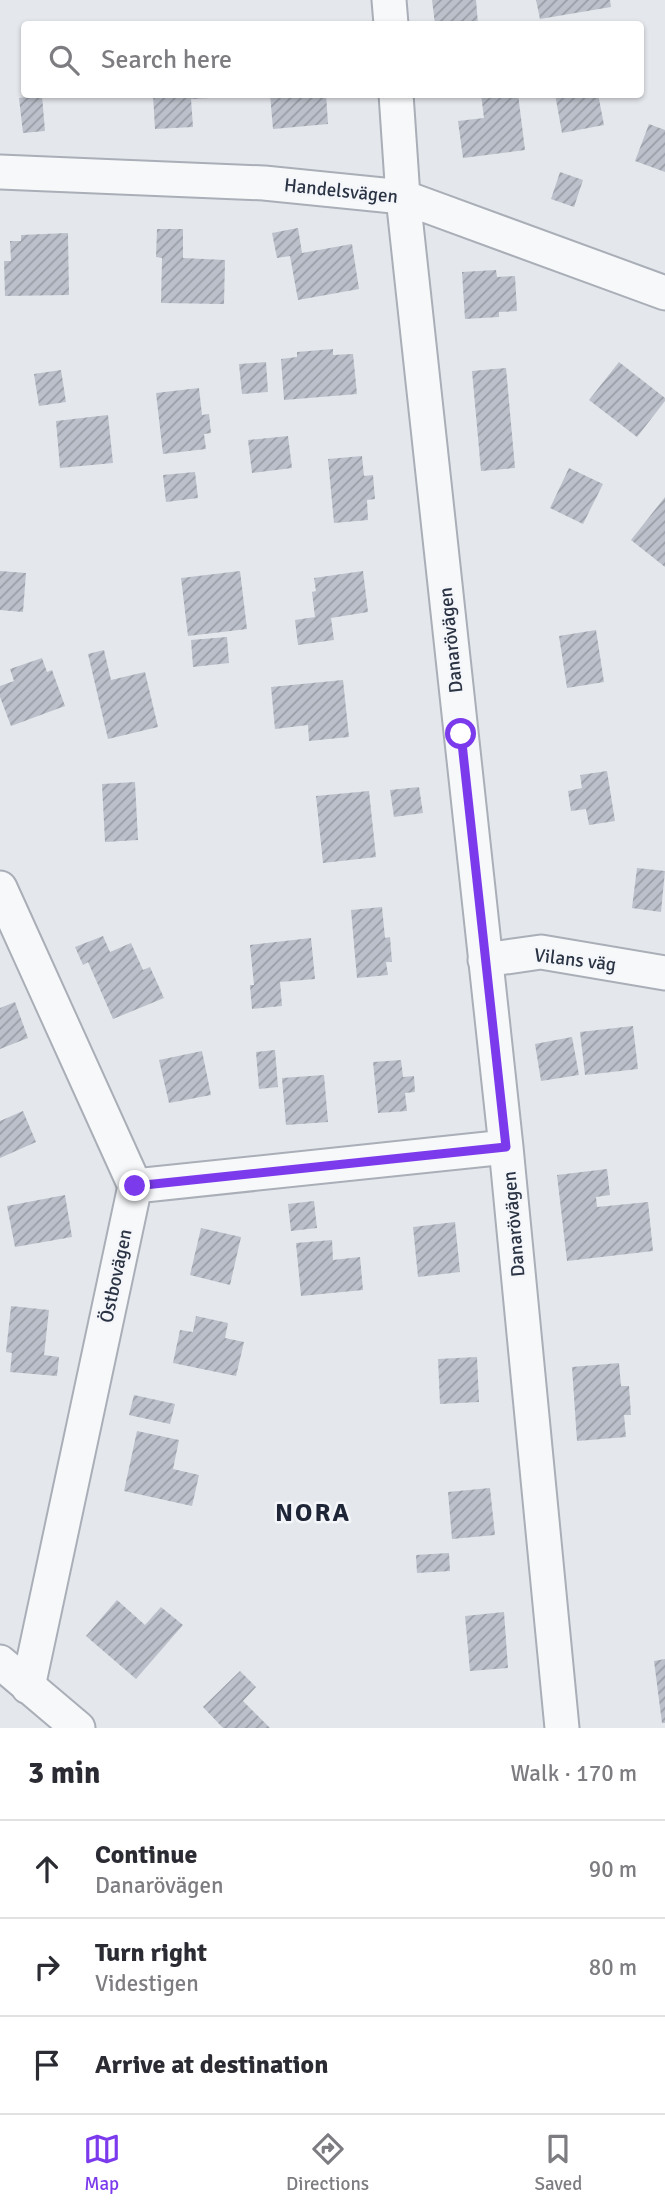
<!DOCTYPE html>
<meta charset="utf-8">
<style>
body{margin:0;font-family:Signika,sans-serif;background:#f7f7f7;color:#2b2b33}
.stop{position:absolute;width:21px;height:21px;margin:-16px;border:5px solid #7c3aed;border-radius:50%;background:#fff}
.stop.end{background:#7c3aed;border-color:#fff;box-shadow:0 2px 7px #0008}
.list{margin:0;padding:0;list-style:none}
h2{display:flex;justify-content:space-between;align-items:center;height:91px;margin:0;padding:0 28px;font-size:30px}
h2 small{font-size:23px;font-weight:400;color:#7c7c81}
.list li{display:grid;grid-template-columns:46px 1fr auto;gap:21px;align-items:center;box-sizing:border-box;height:98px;padding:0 28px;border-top:2px solid #e1e1e2}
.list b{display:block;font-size:26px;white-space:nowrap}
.list p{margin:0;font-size:23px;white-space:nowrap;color:#7c7c81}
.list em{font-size:23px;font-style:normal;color:#7c7c81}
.icon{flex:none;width:38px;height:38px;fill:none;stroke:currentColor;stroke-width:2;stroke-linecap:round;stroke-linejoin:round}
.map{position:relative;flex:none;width:665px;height:1728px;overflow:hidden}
.search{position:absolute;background:#fff;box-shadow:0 2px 5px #0004;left:21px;right:21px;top:21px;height:77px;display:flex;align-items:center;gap:18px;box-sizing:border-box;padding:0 24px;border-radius:7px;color:#7c7c81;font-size:26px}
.sheet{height:385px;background:#fff}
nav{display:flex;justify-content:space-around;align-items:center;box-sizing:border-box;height:98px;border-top:2px solid #e1e1e2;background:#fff;font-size:19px;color:#7c7c81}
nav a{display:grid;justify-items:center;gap:4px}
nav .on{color:#7c3aed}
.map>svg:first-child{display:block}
.building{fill:url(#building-hatch)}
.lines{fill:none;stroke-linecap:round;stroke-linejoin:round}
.minor-casing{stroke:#a9aeb7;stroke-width:37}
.minor{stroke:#f7f8fa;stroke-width:33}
.route{stroke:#7c3aed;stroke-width:9}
.labels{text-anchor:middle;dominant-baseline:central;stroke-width:5;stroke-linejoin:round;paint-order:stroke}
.street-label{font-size:19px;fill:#2b3445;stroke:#f4f6f9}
.district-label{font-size:26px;font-weight:bold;letter-spacing:2px;fill:#1d2536;stroke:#f4f6f9}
</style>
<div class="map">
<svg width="665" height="1728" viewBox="0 0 665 1728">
<defs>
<pattern id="building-hatch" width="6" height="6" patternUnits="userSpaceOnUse" patternTransform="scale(1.75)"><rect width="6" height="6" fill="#bbc0ca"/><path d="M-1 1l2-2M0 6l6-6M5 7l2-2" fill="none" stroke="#989da6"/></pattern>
</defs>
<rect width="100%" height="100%" fill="#e4e7ec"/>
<path class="building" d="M 432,0 L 476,0 L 478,24 L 435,24 Z
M 536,0 L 610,0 L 611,7 L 540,19 Z
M 153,94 L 226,94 L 226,97 L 191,99 L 193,127 L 155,129 Z
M 270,94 L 326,94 L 328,124 L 273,129 Z
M 481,94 L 518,94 L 525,150 L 463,158 L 458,121 L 484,118 Z
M 555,94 L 598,94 L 604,125 L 562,133 Z
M 42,96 L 45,131 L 23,133 L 19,98 Z
M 649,124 L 665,130 L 665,172 L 635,161 Z
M 560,172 L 583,180 L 574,207 L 551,199 Z
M 298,228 L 302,253 L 352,244 L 359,289 L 298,300 L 290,256 L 277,258 L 272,233 Z
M 157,229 L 183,229 L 183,258 L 225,260 L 224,304 L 161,303 L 162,258 L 156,257 Z
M 68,233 L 69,295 L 5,296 L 4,261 L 11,261 L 10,241 L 21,241 L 21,235 Z
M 496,270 L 497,277 L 515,276 L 517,311 L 499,312 L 499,317 L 465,319 L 462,272 Z
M 333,349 L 333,355 L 353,354 L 357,394 L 284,400 L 281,359 L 297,357 L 297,352 Z
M 266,362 L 268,392 L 242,394 L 239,364 Z
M 619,362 L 665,398 L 665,401 L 637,437 L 589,400 Z
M 506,368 L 515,468 L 481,471 L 472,371 Z
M 61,370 L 66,402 L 39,406 L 34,374 Z
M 199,388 L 202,415 L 209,414 L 211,433 L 204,434 L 206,449 L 163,454 L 156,393 Z
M 108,415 L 113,463 L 60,468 L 56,421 Z
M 288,436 L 292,468 L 252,473 L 248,440 Z
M 362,456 L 364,476 L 373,475 L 375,499 L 367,500 L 368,520 L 334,523 L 328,459 Z
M 569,468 L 603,484 L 583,524 L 550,508 Z
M 195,472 L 198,498 L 166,502 L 163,475 Z
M 665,497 L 665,567 L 631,540 Z
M 0,571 L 26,573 L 23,612 L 0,610 Z
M 240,571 L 247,629 L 188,636 L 181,578 Z
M 363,571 L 368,612 L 331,618 L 334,640 L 298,645 L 295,620 L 315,617 L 312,592 L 316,591 L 314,578 Z
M 596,630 L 604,682 L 567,688 L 559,636 Z
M 227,637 L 229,663 L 193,667 L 191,640 Z
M 104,650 L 111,680 L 145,672 L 158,727 L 108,739 L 88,654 Z
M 42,658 L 47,672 L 52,670 L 65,706 L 11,726 L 0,697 L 0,686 L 14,681 L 10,669 Z
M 343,680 L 349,737 L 309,741 L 308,725 L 275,729 L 271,687 Z
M 607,771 L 615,821 L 589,825 L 586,809 L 571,811 L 568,791 L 582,788 L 580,775 Z
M 135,782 L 138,840 L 105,842 L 102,784 Z
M 419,787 L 423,813 L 394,817 L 390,790 Z
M 369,791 L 376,857 L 323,863 L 316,796 Z
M 637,868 L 665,871 L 661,912 L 632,908 Z
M 382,907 L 385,938 L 390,937 L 392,962 L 386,962 L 388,975 L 357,978 L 351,910 Z
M 103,936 L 110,952 L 131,943 L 143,970 L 150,967 L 164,998 L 113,1019 L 88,962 L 83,965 L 75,947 Z
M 311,938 L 315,979 L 280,982 L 282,1006 L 252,1009 L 250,985 L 254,985 L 250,945 Z
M 15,1002 L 28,1038 L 0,1049 L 0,1008 Z
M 633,1026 L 638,1069 L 585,1075 L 580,1032 Z
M 572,1037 L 579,1075 L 541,1081 L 535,1044 Z
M 275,1050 L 278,1087 L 259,1089 L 256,1052 Z
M 202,1051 L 211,1095 L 169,1103 L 159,1060 Z
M 401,1060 L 403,1077 L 414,1076 L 415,1092 L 405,1093 L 407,1111 L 378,1113 L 373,1062 Z
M 324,1075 L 328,1122 L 286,1125 L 282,1078 Z
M 23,1111 L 36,1142 L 0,1158 L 0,1121 Z
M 607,1169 L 610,1195 L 596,1197 L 597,1207 L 648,1202 L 653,1251 L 567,1261 L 557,1175 Z
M 65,1195 L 72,1237 L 15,1247 L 7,1206 Z
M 314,1201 L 317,1228 L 291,1231 L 288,1204 Z
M 455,1222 L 460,1272 L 418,1277 L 413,1227 Z
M 201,1228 L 241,1237 L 230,1285 L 190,1275 Z
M 332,1240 L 333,1260 L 360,1257 L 363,1290 L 301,1296 L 296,1243 Z
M 11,1306 L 49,1310 L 44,1355 L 59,1357 L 57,1376 L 10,1372 L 12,1353 L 6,1352 Z
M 196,1316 L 228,1323 L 225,1338 L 244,1342 L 236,1376 L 173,1363 L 180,1330 L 193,1332 Z
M 477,1357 L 479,1402 L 440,1404 L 438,1359 Z
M 619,1363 L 621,1386 L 629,1386 L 631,1415 L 624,1415 L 626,1437 L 577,1441 L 572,1367 Z
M 134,1395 L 175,1404 L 170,1424 L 129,1415 Z
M 137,1431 L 179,1440 L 173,1469 L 199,1475 L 192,1506 L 124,1491 Z
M 490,1488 L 495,1535 L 452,1539 L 448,1492 Z
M 449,1553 L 450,1571 L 417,1573 L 416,1555 Z
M 117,1600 L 145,1625 L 161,1607 L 183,1625 L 136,1679 L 86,1636 Z
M 504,1612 L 508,1668 L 470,1671 L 465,1616 Z
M 665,1659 L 665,1723 L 662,1723 L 654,1661 Z
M 240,1671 L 256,1687 L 243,1701 L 270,1728 L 223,1728 L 203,1707 Z"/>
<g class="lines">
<g class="minor-casing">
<path id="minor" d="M 389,0 L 391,24
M 396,94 L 403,197 L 506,1147 L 562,1728
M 0,172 L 264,183 L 403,197 L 665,293
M 0,888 L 135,1186 L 28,1687
M 485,960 L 541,952 L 665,973
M 135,1186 L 506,1147
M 0,1662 L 78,1728"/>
</g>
<use href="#minor" class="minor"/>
</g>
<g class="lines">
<path class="route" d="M 135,1186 L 506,1147 L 461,734"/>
</g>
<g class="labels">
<g class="street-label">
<text transform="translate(341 191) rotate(6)">Handelsvägen</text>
<text transform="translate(451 640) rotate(-96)">Danarövägen</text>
<text transform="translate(575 960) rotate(7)">Vilans väg</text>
<text transform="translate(514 1224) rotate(-95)">Danarövägen</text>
<text transform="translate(116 1276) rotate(-78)">Östbovägen</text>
</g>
<g class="district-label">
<text x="313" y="1513">NORA</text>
</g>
</g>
</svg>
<div class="stop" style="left:461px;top:734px"></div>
<div class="stop end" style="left:135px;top:1186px"></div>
<div class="search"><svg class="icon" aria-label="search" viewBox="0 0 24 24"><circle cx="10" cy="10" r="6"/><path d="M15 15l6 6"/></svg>Search here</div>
</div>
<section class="sheet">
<h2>3 min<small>Walk · 170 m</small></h2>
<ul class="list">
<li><svg class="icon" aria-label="ahead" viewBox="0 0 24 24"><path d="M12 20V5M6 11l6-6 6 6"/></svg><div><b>Continue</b><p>Danarövägen</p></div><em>90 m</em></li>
<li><svg class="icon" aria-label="right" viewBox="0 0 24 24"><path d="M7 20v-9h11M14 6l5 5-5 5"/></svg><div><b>Turn right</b><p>Videstigen</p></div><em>80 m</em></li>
<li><svg class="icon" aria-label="arrive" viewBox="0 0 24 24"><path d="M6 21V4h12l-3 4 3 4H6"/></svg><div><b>Arrive at destination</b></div></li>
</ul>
</section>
<nav>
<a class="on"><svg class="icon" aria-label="map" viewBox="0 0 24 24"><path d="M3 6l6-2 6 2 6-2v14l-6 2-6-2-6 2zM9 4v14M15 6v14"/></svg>Map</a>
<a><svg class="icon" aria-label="directions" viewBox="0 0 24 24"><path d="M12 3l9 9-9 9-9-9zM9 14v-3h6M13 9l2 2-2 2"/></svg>Directions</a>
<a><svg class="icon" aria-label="saved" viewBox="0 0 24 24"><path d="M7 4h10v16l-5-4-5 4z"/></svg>Saved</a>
</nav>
